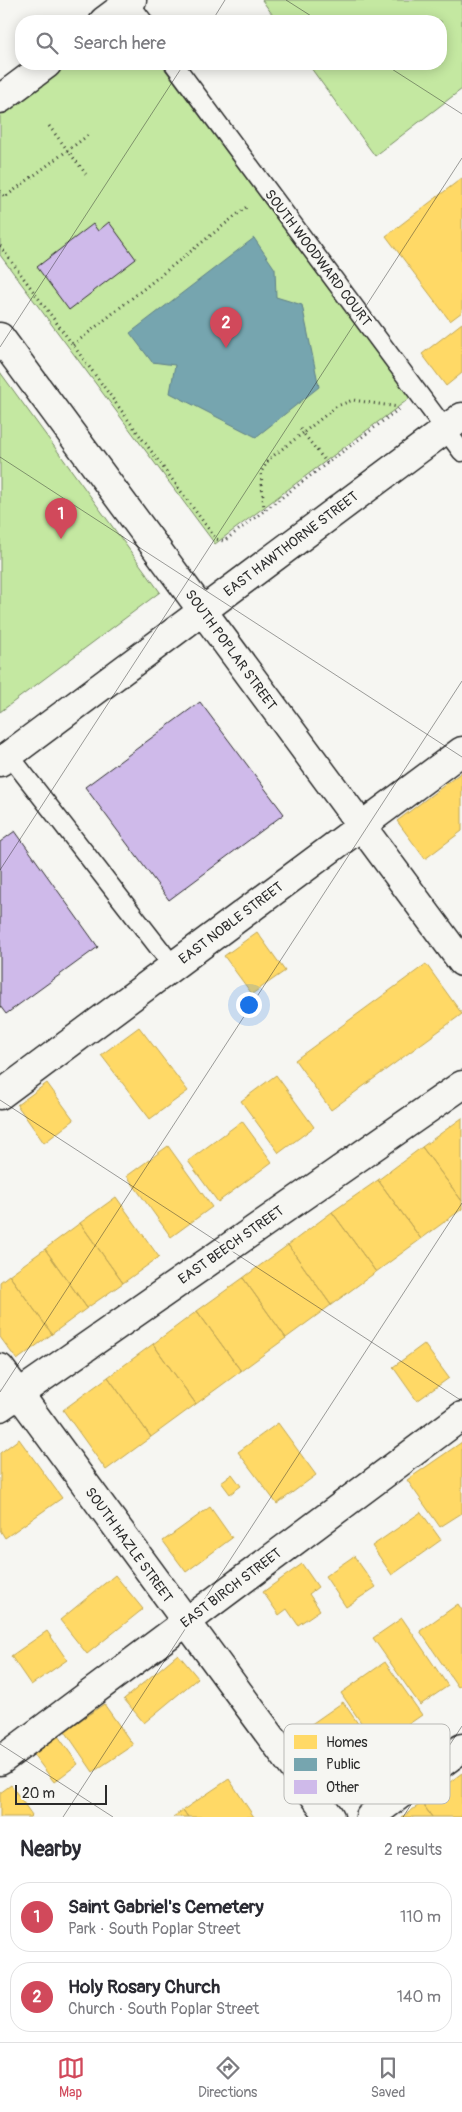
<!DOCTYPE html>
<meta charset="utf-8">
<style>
body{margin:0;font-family:Pangolin,sans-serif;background:#f2f2f3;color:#2b2b33}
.scale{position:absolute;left:15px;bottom:12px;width:92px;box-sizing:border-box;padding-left:5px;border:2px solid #2b2b2b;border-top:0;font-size:14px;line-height:18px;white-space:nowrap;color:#2b2b2b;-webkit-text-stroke:4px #f6f6f2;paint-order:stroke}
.you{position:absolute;left:248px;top:1004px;width:18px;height:18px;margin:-12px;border:4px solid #fff;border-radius:50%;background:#1a73e8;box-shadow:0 0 0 8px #1a73e833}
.badge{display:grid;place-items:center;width:32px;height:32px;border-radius:50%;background:#d1495b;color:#fff;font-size:16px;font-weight:700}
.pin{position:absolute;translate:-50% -41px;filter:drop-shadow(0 1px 2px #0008)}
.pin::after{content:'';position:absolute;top:26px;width:18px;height:15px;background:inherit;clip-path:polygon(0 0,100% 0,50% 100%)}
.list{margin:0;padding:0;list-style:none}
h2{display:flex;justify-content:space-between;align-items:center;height:65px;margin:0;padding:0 20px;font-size:21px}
h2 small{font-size:16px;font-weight:400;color:#7c7c81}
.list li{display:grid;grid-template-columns:32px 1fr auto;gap:15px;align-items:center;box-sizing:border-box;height:70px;margin:0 10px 10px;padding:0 10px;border:1px solid #e1e1e2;border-radius:20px}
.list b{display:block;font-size:19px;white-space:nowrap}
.list p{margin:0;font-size:16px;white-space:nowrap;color:#7c7c81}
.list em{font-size:16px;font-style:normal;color:#7c7c81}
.icon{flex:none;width:28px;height:28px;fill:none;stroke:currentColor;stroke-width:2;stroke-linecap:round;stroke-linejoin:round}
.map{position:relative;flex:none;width:462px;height:1817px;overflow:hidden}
.search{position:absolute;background:#fff;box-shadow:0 2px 12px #0003;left:15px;right:15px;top:15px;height:55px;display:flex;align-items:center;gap:12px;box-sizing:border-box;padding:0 18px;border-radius:20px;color:#7c7c81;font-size:19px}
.sheet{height:225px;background:#fff}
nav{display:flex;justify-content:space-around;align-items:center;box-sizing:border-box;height:70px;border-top:1px solid #e1e1e2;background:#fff;font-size:14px;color:#7c7c81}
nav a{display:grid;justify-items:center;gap:2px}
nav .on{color:#d1495b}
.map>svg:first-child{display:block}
.green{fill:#c4e8a1;stroke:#788a66}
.homes{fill:#ffd966;stroke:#bfa554}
.public{fill:#76a5af;stroke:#608087}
.building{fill:#cfbaea;stroke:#2b2b2b}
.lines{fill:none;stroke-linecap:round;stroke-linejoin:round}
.service-casing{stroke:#2b2b2b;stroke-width:21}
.minor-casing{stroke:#2b2b2b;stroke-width:31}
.secondary-casing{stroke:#2b2b2b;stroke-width:31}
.path{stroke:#2b2b2b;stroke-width:3;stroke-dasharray:1 4;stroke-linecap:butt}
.service{stroke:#f6f6f2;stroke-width:18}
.minor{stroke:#f6f6f2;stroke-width:28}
.secondary{stroke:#f6f6f2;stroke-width:28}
.ticks{fill:none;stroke:#2b2b2b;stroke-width:1;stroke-opacity:0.45}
.labels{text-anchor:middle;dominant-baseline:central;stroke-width:5;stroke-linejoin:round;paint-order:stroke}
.street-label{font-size:14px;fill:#2b2b2b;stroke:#f6f6f2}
.key{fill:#f6f6f2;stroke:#b9b9b6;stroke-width:1}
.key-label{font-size:14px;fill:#2b2b2b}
</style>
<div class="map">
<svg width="462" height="1817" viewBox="0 0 462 1817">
<rect width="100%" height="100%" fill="#f6f6f2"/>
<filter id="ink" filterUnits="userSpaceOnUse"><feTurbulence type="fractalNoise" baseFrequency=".02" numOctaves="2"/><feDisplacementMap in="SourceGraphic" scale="10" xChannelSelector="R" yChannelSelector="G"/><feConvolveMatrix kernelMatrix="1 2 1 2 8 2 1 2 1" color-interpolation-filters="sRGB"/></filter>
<g filter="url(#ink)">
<path class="green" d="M 262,0 L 462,0 L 462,89 L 375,156 L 308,64 L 441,64 L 441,21 L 277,21 Z
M 63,64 L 161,64 L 410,398 L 215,544 L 0,255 L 0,111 Z
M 0,372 L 160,592 L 0,712 Z"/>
<path class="homes" d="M 462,178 L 462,312 L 450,321 L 386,236 Z
M 462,323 L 462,373 L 446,386 L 422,354 Z
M 462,772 L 462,831 L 425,859 L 397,821 Z
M 257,932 L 285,971 L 252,994 L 224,956 Z
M 426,964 L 462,1014 L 331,1110 L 295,1060 Z
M 139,1027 L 188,1091 L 150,1119 L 101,1055 Z
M 276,1075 L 314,1127 L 279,1153 L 241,1101 Z
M 47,1083 L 74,1120 L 44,1143 L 17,1105 Z
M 462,1118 L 462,1201 L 422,1147 Z
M 242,1121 L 272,1162 L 218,1202 L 188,1161 Z
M 168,1146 L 212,1207 L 171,1237 L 127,1176 Z
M 422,1147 L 462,1201 L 462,1209 L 421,1239 L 378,1180 Z
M 378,1180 L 421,1239 L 376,1272 L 332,1212 Z
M 116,1197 L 159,1257 L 123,1283 L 80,1223 Z
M 332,1212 L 376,1272 L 331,1305 L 288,1245 Z
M 80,1223 L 123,1283 L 87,1308 L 45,1249 Z
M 288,1245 L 331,1305 L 286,1338 L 243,1278 Z
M 45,1249 L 87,1308 L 52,1334 L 9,1275 Z
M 9,1275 L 52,1334 L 17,1360 L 0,1337 L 0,1282 Z
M 243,1278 L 286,1338 L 241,1371 L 197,1311 Z
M 197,1311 L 241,1371 L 196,1404 L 153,1344 Z
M 153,1344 L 196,1404 L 151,1437 L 108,1377 Z
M 424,1344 L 449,1378 L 417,1401 L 393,1367 Z
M 108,1377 L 151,1437 L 106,1470 L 63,1410 Z
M 278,1423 L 316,1475 L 277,1504 L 238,1452 Z
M 19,1439 L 62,1498 L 5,1538 L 0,1530 L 0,1453 Z
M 462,1442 L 462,1513 L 440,1527 L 407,1480 Z
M 232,1474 L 241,1486 L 230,1494 L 221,1482 Z
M 210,1507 L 232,1538 L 186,1572 L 163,1541 Z
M 421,1512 L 441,1540 L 392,1575 L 372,1546 Z
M 354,1556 L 376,1587 L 346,1607 L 325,1576 Z
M 302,1564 L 318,1587 L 309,1594 L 320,1610 L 298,1625 L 287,1609 L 279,1615 L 263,1592 Z
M 115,1575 L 143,1609 L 87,1654 L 60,1620 Z
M 458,1604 L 462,1610 L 462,1684 L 458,1687 L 420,1631 Z
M 402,1618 L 448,1686 L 420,1705 L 373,1638 Z
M 47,1631 L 67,1660 L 31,1685 L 11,1656 Z
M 178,1654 L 198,1678 L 144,1723 L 124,1699 Z
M 385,1662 L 422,1715 L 377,1746 L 341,1693 Z
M 343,1702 L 379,1754 L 335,1785 L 300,1732 Z
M 104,1704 L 133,1745 L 93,1772 L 65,1731 Z
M 58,1736 L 78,1764 L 54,1782 L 33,1754 Z
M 462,1773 L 462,1817 L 432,1817 L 422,1803 Z
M 229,1779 L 254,1817 L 188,1817 L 183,1810 Z
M 11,1785 L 32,1815 L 30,1817 L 0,1817 L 0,1793 Z
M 422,1803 L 432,1817 L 402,1817 Z
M 183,1810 L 188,1817 L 173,1817 Z"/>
<path class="public" d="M 254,238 L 275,269 L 276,297 L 302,305 L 319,387 L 256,437 L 170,393 L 175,365 L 152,362 L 130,333 Z"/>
<path class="building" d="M 109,222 L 136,259 L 69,310 L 37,267 L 93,224 L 98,231 Z
M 200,702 L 284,814 L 169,900 L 85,787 Z
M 15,831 L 98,947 L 6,1014 L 0,1006 L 0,842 Z"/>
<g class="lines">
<g class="service-casing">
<path id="service" d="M 127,0 L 143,21
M 174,64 L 462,452
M 9,755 L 173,966"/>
</g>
<g class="minor-casing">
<path id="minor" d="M 104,21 L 132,0
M 0,99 L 47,64
M 0,762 L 462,417
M 0,1095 L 462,751
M 0,1368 L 330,1817
M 0,1407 L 462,1085
M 0,1761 L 462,1416
M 370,1817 L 462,1748"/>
</g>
<g class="secondary-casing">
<path id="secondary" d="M 0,337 L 462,962"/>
</g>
<path class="path" d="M 49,126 L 86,174
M 0,191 L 5,197 L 91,133
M 0,246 L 216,539 L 224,541 L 399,409
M 73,345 L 249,205
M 327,463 L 303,433 L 337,406 L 353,400 L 398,407
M 264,510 L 261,472 L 269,459 L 303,433 L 298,426"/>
<use href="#service" class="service"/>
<use href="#minor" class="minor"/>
<use href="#secondary" class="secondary"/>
</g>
</g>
<path class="ticks" d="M 286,0 L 319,21M 212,21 L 225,0M 384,64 L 462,114M 0,347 L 184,64M 0,457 L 462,757M 0,870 L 462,158M 0,1100 L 462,1401M 0,1392 L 462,681M 0,1744 L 113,1817M 63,1817 L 462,1203M 403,1817 L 462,1726"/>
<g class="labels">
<g class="street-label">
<text transform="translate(318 258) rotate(53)">SOUTH WOODWARD COURT</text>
<text transform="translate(291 544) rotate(-37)">EAST HAWTHORNE STREET</text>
<text transform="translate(231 650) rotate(54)">SOUTH POPLAR STREET</text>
<text transform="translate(231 923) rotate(-37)">EAST NOBLE STREET</text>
<text transform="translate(231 1245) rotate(-35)">EAST BEECH STREET</text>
<text transform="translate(129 1545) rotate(54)">SOUTH HAZLE STREET</text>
<text transform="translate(231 1588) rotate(-37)">EAST BIRCH STREET</text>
</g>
</g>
<rect x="284" y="1724" width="166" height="80" rx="8" class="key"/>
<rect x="294" y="1735" width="23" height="14" fill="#ffd966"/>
<rect x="294" y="1758" width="23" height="13" fill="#76a5af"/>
<rect x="294" y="1780" width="23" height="14" fill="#cfbaea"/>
<g class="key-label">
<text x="326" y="1747">Homes</text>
<text x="326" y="1769">Public</text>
<text x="326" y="1792">Other</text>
</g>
</svg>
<div class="scale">20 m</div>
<div class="you"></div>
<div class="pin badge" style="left:61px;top:539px">1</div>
<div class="pin badge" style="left:226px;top:348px">2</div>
<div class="search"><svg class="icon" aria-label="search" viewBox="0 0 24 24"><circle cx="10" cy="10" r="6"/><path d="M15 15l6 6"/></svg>Search here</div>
</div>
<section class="sheet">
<h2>Nearby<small>2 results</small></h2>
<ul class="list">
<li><span class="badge">1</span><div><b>Saint Gabriel's Cemetery</b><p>Park · South Poplar Street</p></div><em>110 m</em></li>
<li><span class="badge">2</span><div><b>Holy Rosary Church</b><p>Church · South Poplar Street</p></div><em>140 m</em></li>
</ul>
</section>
<nav>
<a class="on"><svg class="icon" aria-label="map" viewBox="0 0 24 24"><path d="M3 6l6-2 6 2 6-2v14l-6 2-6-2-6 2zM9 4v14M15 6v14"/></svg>Map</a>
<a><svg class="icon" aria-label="directions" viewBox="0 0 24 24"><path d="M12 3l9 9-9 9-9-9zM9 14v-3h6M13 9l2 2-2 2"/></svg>Directions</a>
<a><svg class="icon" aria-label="saved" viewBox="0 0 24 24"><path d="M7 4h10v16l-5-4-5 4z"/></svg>Saved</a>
</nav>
